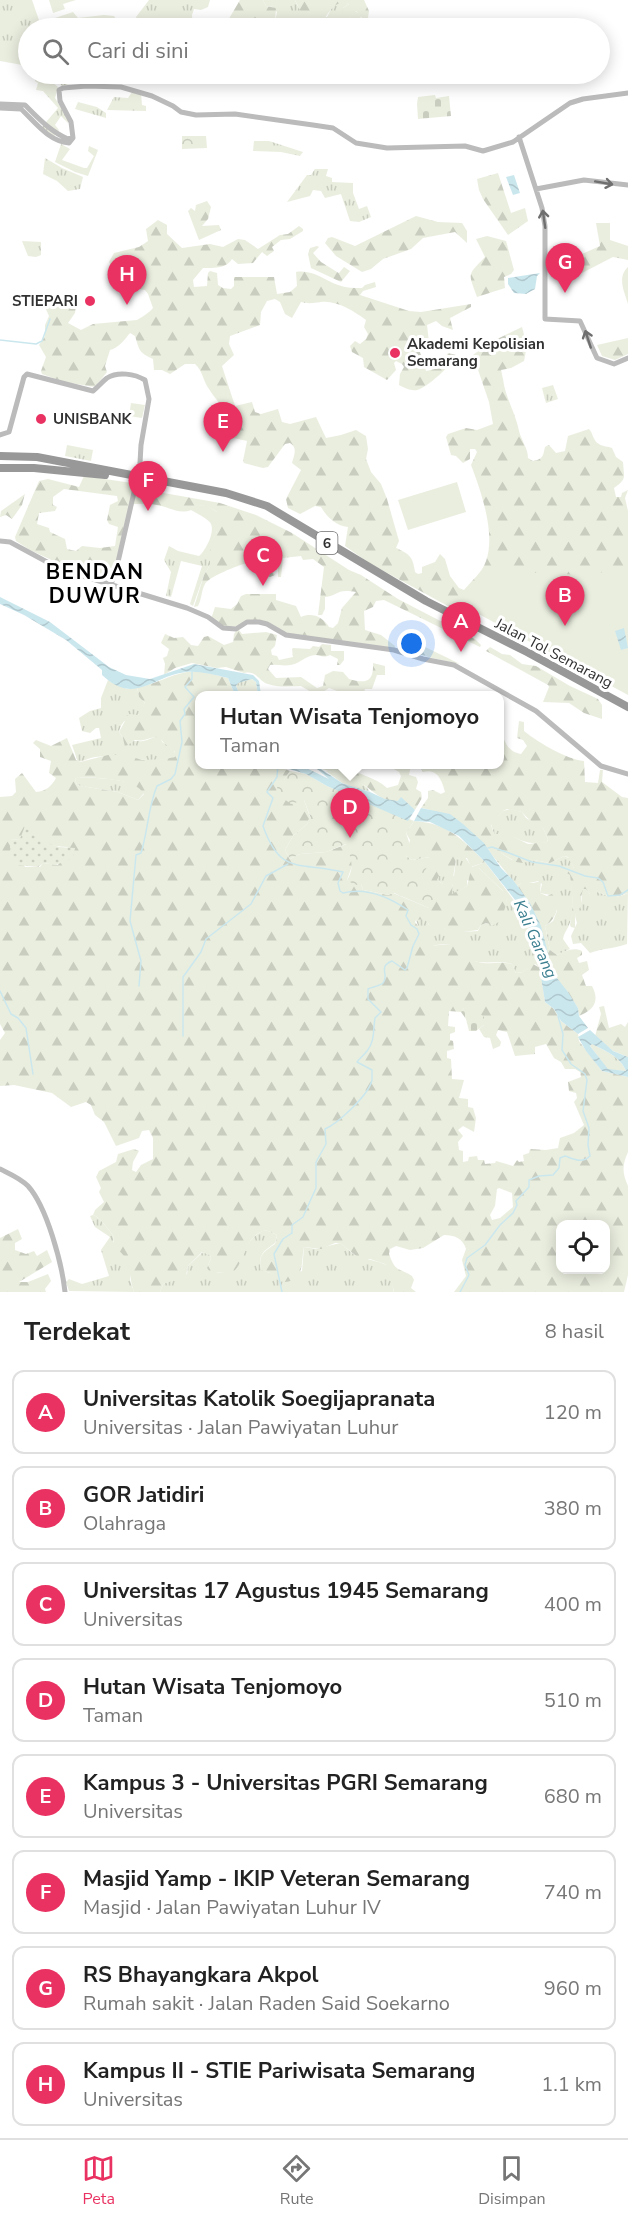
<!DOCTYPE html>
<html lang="id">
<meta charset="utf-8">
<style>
body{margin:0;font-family:"Nunito Sans",sans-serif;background:#f2f2f2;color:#222}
.controls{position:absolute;right:18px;bottom:18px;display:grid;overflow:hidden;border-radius:12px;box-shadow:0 3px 15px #0003}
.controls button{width:54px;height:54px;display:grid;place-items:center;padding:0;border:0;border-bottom:2px solid #e0e0e0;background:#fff;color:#222;font:30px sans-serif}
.you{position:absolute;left:412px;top:644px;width:21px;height:21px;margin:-15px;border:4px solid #fff;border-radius:50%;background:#1a73e8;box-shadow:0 0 0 9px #1a73e833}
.badge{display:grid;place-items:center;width:39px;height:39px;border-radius:50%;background:#e93262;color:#fff;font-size:20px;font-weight:700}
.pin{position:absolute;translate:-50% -50px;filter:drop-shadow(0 2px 3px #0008)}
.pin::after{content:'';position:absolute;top:32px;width:21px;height:18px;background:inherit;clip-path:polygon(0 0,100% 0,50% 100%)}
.popup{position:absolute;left:195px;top:691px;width:309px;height:78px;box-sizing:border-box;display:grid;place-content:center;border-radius:12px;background:#fff;filter:drop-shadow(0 2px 4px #0005);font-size:20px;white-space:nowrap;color:#767676}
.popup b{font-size:22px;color:#222}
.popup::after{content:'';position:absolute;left:50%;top:100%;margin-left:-12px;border:12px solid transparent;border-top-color:#fff}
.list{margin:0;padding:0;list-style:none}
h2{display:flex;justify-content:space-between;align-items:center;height:78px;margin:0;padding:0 24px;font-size:26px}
h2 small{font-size:20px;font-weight:400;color:#767676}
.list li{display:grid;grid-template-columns:39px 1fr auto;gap:18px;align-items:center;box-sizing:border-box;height:84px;margin:0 12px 12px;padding:0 12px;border:2px solid #e0e0e0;border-radius:12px}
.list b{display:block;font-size:22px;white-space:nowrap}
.list p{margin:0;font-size:20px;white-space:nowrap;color:#767676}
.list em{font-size:20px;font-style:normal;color:#767676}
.icon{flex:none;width:33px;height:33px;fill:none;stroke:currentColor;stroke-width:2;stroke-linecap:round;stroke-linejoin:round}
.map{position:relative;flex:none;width:628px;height:1292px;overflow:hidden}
.search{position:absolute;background:#fff;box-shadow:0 3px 15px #0003;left:18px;right:18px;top:18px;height:66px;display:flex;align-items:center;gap:15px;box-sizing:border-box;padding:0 21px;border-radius:33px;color:#767676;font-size:22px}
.sheet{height:846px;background:#fff}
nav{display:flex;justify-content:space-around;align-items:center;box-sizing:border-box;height:84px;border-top:2px solid #e0e0e0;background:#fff;font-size:16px;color:#767676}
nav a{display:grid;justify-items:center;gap:3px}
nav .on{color:#e93262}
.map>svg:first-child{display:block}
.grass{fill:url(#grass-tufts)}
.forest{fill:url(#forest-firs);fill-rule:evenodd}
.cemetery{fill:url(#cemetery-stones)}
.park{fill:url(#park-crowns)}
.garden{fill:url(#garden-dots)}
.pitch{fill:#eaeedf}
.water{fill:url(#water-waves);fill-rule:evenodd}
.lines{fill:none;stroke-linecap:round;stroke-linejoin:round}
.stream{stroke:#cbe7ee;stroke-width:1.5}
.secondary-tunnel{stroke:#d6d6d6;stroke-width:5;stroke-dasharray:5 2.5;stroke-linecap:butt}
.secondary{stroke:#bbb;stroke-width:5}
.highway{stroke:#989898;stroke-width:8}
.oneway{stroke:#6f6f6f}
.poi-dot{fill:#e93262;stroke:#fff;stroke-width:2}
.labels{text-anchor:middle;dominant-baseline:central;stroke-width:6;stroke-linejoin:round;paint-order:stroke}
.shield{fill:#fff;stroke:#6f6f6f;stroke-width:1.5}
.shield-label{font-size:14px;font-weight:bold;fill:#313131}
.poi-label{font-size:15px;font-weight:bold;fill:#313131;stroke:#fff;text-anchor:start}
.street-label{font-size:15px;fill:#313131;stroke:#fff}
.water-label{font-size:16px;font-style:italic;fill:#3a7e8f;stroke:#fff}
.district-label{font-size:21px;font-weight:bold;letter-spacing:1.5px;fill:#000;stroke:#fff}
</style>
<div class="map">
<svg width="628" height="1292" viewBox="0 0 628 1292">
<defs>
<pattern id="grass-tufts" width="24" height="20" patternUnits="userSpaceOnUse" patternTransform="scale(1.5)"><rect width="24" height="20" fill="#eaeedf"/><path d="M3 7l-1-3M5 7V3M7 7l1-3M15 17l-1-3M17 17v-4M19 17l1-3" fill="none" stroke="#c9cdc0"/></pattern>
<pattern id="forest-firs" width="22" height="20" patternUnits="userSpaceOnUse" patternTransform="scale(1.5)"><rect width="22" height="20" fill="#eaeedf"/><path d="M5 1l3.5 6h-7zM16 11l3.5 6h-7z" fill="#c9cdc0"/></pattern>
<pattern id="cemetery-stones" width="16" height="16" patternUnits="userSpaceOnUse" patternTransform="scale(1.5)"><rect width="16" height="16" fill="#eaeedf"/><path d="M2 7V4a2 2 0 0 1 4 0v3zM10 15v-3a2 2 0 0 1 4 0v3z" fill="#c9cdc0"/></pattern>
<pattern id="park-crowns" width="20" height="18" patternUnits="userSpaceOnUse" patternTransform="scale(1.5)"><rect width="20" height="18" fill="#eaeedf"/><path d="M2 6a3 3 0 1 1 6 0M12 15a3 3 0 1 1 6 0" fill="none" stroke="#c9cdc0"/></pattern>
<pattern id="garden-dots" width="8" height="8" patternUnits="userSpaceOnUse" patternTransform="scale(1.5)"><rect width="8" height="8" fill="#eaeedf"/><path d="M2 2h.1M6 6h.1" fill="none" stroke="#c9cdc0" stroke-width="1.8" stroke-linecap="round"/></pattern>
<pattern id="water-waves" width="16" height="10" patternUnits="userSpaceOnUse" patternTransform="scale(1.5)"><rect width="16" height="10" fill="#cbe7ee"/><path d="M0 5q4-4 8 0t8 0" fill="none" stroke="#afc7cd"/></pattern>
</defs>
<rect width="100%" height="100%" fill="#fff"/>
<path class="grass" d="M 0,0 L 32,0 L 40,23 L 73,12 L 78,18 L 104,15 L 114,16 L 122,28 L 28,28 L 28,66 L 0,61 Z
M 49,0 L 76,0 L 63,4 L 65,9 L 53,13 Z
M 149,0 L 210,0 L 208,7 L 201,10 L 194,9 L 192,15 L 193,28 L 176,28 L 176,25 L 161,28 L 140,28 L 136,17 Z
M 263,0 L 295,0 C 300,12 301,11 312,13 C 318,14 321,17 327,17 L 333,5 L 341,1 L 349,4 L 343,8 L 343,12 L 348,19 L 355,11 L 361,15 L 360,22 L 356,28 L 299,28 L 302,22 L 291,22 L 288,28 L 278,28 L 275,22 L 277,12 L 273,7 L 266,6 Z
M 36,74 L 42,74 L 58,87 L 55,98 L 69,119 L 68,123 L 61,116 L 55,125 L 59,130 L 54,137 L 41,128 L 58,108 L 43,91 L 36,90 L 38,83 L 35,81 Z
M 50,74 L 65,74 L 74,79 L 72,83 L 62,86 L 57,79 L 50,76 Z
M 141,74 L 171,74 L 172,81 L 143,80 Z
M 132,92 L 141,93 L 142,105 L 146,106 L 146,111 L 107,110 L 114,97 L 128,98 Z
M 78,102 L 97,107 L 106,113 L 106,118 L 75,109 Z
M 254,141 L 269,141 L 303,152 L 300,156 L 281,152 L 253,151 Z
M 61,144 L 70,149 L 62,160 L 84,168 L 87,168 L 94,156 L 88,151 L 89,146 L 98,150 L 88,176 L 75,172 L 55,162 Z
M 45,158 L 62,168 L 83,177 L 80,189 L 68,191 L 57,181 L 43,174 Z
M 315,169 L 328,169 L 326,176 L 332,178 L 332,182 L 353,183 L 353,193 L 359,209 L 367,206 L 371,217 L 359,222 L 350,221 L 341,194 L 325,198 L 321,191 L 313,190 L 310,196 L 287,202 L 307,175 L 311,175 Z
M 22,241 L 41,242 L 41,255 L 36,257 L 28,256 Z
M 553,385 L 558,399 L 546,403 L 542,388 Z
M 67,445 L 93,450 L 91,461 L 65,456 Z
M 197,505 L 208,506 L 217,512 L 217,531 L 210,548 L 210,565 L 204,575 L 193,606 L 190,604 L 202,566 L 181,561 L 171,597 L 166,596 L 171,572 L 164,560 L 169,546 L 178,551 L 199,556 C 205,551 215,533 211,524 C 209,519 196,513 191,510 L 191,507 Z
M 248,679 L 252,679 L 256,682 L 258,695 L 240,695 L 236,686 L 238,683 Z
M 108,680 L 127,689 L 137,687 L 139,697 L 145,703 L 140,714 C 130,717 121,720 119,732 L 124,740 L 130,742 C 136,740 138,742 143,741 C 150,740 153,736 161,737 L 162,742 C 168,745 177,749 175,757 C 149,766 122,753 95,757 C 89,758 84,761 78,762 L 72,745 L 101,738 L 99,728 L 96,728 L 90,733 L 82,731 L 79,718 L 90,711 L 101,708 L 101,698 Z
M 326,771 C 339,772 364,780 370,792 L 342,783 Z
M 78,777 C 95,778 136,778 144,793 L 138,800 L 118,792 L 81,786 L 77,785 L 75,779 Z
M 510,809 L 522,812 L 526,818 L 543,828 L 548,839 L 547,842 C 523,848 516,833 494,834 L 491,824 L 503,811 Z
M 495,853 L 501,853 L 512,860 L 534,860 L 550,863 L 564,856 L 569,858 L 574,868 L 567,868 L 566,872 L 570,875 C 572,891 576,910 569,925 C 567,930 564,933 563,939 L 570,949 L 557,955 L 550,950 L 545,926 L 553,921 L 557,911 L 550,895 L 540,893 L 542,884 L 538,881 C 531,884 523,880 517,886 L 492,855 Z
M 465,857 L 472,867 L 485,862 C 511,897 536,922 540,968 L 535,964 L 523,972 L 516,973 L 512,964 C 498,960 484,965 470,960 C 463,944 444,941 429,947 L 425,945 L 416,920 L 425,918 L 429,925 C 445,928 461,933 478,931 L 481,925 L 486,923 L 493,925 L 507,901 L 503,891 L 479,868 L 467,881 L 467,886 L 452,895 L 453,884 L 443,884 L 437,880 L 439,876 L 454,876 L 456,859 Z
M 583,889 L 586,889 L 590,894 L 598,892 C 610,897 615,899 628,893 L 627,944 C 614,949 602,948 590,953 L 581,943 L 573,944 L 571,936 L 577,923 L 575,916 L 582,901 L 581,891 Z
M 592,1044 C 605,1051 620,1056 626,1071 L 608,1070 L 590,1046 Z
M 93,1215 C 99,1216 110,1231 114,1237 L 113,1242 L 130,1264 L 130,1280 L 134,1292 L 69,1291 L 66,1282 L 69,1279 L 82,1284 L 109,1276 L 101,1250 L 110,1237 L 95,1227 L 90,1216 Z
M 266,1230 L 277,1235 L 275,1243 C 263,1252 258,1254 261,1269 C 272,1277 288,1273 302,1271 L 304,1247 L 316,1249 L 340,1243 C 346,1247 350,1252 355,1255 C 365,1261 390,1260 393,1273 C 395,1279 391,1285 394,1292 L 160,1292 L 163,1284 L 187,1274 L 188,1266 L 203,1252 L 210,1255 L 211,1258 L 207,1268 C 218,1275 226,1273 237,1268 C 242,1253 250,1234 266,1230 Z"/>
<path class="forest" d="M 240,0 L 263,0 L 266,6 L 276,8 L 275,22 L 278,28 L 211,28 L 216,21 L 227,22 Z
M 295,0 L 364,0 L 369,11 L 368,18 L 372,21 L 370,25 L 363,25 L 363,28 L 356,28 L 362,18 L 356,11 L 348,19 L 344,19 L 342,15 L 343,8 L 349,4 C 336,0 331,9 325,18 L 311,13 L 301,12 Z
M 498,173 L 511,213 L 525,208 L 528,221 L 508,235 L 483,199 L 479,190 L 477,179 Z
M 207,201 L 211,207 L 208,219 L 202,226 L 219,225 L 221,230 L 199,240 L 188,211 L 191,208 L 195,211 L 196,205 Z
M 416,216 L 438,222 L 462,223 L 467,231 L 467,243 L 455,232 L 423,238 L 411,249 L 383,259 L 371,269 L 362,272 L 336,256 L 325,243 L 328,238 L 332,237 L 355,246 Z
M 158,220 L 167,225 L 167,234 L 182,248 L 210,244 L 223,247 L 238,239 L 245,240 L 258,249 L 280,235 L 288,234 L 299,226 L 303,229 L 303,231 L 290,239 L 281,240 L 272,247 L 274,251 L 267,256 L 262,252 L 253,263 L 238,264 L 232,259 C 226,269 213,268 203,268 L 193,280 L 194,287 L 207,286 L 208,273 L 210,271 L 217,273 L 218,285 L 223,288 L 231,289 L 234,286 L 234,277 L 274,277 L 277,294 L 290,292 L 297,286 L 296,272 C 312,269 324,280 338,285 C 346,288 354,288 362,288 L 365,285 L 375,282 L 376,287 L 363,291 L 360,295 L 409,311 L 421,312 L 471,304 L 471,307 L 450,318 L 453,330 L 442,326 L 436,321 L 427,325 L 429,342 L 419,349 L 426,371 L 435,369 L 436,363 L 443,361 L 448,353 L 456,355 C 453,364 427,388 417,390 C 410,391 405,388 399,385 L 400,374 L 404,367 L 402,364 L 396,361 L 394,363 L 396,370 L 387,380 L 364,367 L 363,358 L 352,352 L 350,346 L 355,341 L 360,344 L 366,339 L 368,334 L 364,327 L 366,320 C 354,311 336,300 321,302 C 313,303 309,304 301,302 L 292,318 L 285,314 L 280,302 L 275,299 L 267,301 L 261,312 L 260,325 L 230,336 L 229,344 L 234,355 L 222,366 L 235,406 L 252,402 L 255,412 L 261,414 L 278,409 L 282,422 L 290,424 L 316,417 L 326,438 L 341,435 L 356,430 L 366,436 L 368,449 L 366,459 L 371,472 L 381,484 L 387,499 L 399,541 L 396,548 C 410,554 413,557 415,572 L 418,574 L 422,573 L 422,567 L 435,562 L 440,554 L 445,559 L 450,576 L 459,588 L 464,590 C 472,580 482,573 486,561 C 496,534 481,491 471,465 L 477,452 L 475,449 L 470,449 L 470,459 L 463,463 L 456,456 L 451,455 L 446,437 L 448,434 L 466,428 L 477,430 L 493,424 L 489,402 L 473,355 L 489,343 L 522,327 L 527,346 L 524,361 L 511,368 L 501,370 C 502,373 502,376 503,379 C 505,397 516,414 519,431 C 521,440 528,448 528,458 L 533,461 C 544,459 543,455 545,447 L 549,445 L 556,453 L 565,451 L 568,436 L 589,429 C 593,433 593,441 599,444 C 603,447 608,446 612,448 L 616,457 L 623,462 C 624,478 627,479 614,488 L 616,497 L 621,497 L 622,493 L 628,490 L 625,498 L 628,511 L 628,570 L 464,604 L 457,611 L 369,563 L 345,546 L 348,527 C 336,526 327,517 321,507 L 315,506 L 300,514 L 288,508 L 286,499 L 301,470 L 292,463 C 294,455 298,448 290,443 L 285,444 L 268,467 L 263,468 L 244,463 L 243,461 L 247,441 L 216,434 L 212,431 L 213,426 L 223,423 C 230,410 215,400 209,389 C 203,381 203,371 195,364 L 185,364 L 170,374 L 162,370 L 154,370 L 153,359 C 139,352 140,352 135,336 L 130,333 C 125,339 119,348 110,350 L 105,366 L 107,372 L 95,387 L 64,382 L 42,374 L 41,371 L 46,357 L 39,345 L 45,336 L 45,325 L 49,316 L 45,307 L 40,306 L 41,301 L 50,304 L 58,299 L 76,305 L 75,313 L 68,323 L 81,330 L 93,324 L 137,320 C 142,317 150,312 153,308 L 148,294 L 145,290 L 138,289 L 128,275 L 116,271 L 109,262 L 114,253 L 139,247 L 148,241 L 146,229 Z
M 596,223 L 610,223 L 610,240 L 628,246 L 628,260 L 613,257 L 582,273 L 568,265 L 573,258 L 600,246 Z
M 487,236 L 506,241 L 514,270 L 511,274 L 504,277 L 505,288 L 477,297 C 468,272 467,276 485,257 L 476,239 Z
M 317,246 L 319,247 L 313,253 L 321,262 L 337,272 L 339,273 L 344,267 L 350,271 L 341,282 L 311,268 L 308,254 L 310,248 Z
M 628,338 L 628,354 L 615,360 L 602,356 L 597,345 Z
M 84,476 L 139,484 L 147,490 L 220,503 L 256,515 L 292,533 L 349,570 L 361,575 L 398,599 L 475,639 L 481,645 L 480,647 L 384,600 L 376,601 L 373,607 L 364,611 L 365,630 L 381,635 L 395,646 L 394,649 L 285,633 L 263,621 L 231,627 L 224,627 L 211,619 L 215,607 L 231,609 L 237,604 L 241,596 L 246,594 L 276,594 L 276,600 L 296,606 L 301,617 C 312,612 323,617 329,627 L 333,628 L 338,623 L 342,608 L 356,592 C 336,588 338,596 325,597 L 325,609 L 322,615 L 318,615 L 324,567 L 313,559 L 303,560 L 301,556 L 283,558 L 281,577 L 278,577 L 278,565 L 273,563 L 269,567 L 275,575 L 270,577 L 263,575 L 261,568 L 247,563 C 239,565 208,577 205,584 C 201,591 202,599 198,606 L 194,607 L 204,575 L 210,565 L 210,545 L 217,531 L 217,512 C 209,506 201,504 192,507 L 191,510 C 179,515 170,507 157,505 C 149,503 140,504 131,504 L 115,568 L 107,568 L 102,577 L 93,574 L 91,567 L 83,566 L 75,571 L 30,550 L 16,541 L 15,537 L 39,481 L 48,479 L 79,487 ZM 64,489 L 117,496 L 118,501 L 110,505 L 107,520 L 109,524 L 118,527 L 115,546 L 100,548 L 82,546 L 76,551 L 67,549 L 65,539 L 50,532 L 49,528 L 37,524 L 39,513 L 55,511 L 57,507 L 53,505 L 53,497 Z
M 25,494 L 22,505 L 12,519 L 6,515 L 0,517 L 1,511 Z
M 237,630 L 239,630 L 242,634 L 266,632 L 277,635 L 275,646 L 271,650 L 272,655 L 277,656 L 279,660 L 293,657 L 292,649 L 293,648 L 310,649 L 313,646 L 319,647 L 322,644 L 331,645 L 331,651 L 344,651 L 344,660 L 340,665 L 337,665 L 338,659 L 330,655 C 324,658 323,656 316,655 C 309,655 304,659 299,662 C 288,668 279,664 270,665 L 268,669 L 276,678 L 301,677 L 317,688 L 323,686 L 325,675 L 333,671 L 343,672 L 349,679 C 366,684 374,682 373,663 L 385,666 L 385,675 L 377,675 L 372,689 L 365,689 L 363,696 L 348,695 L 329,688 L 320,694 L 311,692 L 301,686 C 291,686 280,688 268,684 C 258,681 257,670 244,673 L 226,667 L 217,668 L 192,663 L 175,668 L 164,675 L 165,664 L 163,658 L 167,656 L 169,649 L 161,643 L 165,634 L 174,638 L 183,637 L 191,645 L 198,646 L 204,637 L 208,636 L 224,645 L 233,642 L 234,634 Z
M 413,638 L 423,646 L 460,664 L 432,658 L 400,649 L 399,644 Z
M 490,647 L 502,654 L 510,655 L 522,664 L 536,666 L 570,686 L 598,699 L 602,705 L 602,719 L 584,713 L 569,703 L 543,702 L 549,687 L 548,685 L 486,651 Z
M 187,672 L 204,672 L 228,678 L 235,695 L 200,696 L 200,764 L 275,765 L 290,771 L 284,780 L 304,800 L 310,817 L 307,824 L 293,836 L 285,850 L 290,859 L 300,854 L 326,852 L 347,844 L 353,863 L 347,880 L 361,884 L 363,890 L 388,895 L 393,893 L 429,908 L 411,878 L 430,857 L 412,860 L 406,856 L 410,840 L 406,833 L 414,821 C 448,823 462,839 485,862 L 471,867 L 467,858 L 456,859 L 453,878 L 439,876 L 437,880 L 443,884 L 453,883 L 452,894 L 467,886 L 471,870 L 479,868 L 505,893 L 507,901 L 501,921 L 493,925 L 486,923 L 481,925 L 478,930 L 462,932 L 430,926 L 425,919 L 416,920 L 415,922 L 421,930 L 427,946 C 437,946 449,942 460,947 C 468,951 468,960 478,962 C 489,965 501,961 512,964 L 516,973 L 523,972 L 533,964 L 540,968 L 545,1002 L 554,1009 L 561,1021 L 578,1034 L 579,1041 L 602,1071 L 628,1077 L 628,1152 C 622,1165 622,1173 628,1186 L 628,1275 L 624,1292 L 454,1292 L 466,1276 L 462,1260 L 466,1249 C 463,1238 454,1235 444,1235 L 423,1248 L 410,1250 L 396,1246 L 390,1249 L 389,1254 C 396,1273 398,1267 412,1276 L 414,1280 L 411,1288 L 416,1292 L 394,1292 L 392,1283 L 393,1273 L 385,1264 L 370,1259 L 360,1259 L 340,1243 L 335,1243 L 321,1249 L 304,1247 C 301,1261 305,1281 285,1282 C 279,1282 276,1279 273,1274 L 261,1270 C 258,1255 263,1252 275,1244 L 277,1235 L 266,1230 C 242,1237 247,1261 232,1273 L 210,1272 L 207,1268 L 211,1258 L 210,1255 L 202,1252 L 188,1266 L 186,1276 L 163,1284 L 160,1292 L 134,1292 C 126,1268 135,1264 113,1245 L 114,1237 C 110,1231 99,1216 93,1215 L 95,1210 L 104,1202 L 99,1192 L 101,1188 L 96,1177 L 99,1171 L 116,1162 L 118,1154 L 134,1149 L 139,1151 L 133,1162 L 132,1170 L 136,1172 L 141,1165 L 153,1159 L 153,1138 L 149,1130 L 142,1131 L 139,1138 L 116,1146 L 104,1122 L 95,1115 L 91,1105 L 86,1102 L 71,1107 L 52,1093 L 14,1085 L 0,1086 L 0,1040 L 5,1033 L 0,1024 L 0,797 L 12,796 L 16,792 L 15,779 L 22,773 L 36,792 C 46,791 51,787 56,778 L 49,773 L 51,761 L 40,757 L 40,749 L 33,743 L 36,740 L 51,746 L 67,738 L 76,760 L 80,762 L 108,755 L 126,755 L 142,760 L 165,759 L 175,757 L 175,752 C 170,745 163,745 160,737 C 151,736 144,742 135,740 L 125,747 L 123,738 L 119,732 L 125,721 L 126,716 L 130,714 L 138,715 L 145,703 L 139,697 L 137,687 C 154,685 169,675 187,672 ZM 79,777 C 95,778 136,778 144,794 L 138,800 L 118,792 L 81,786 L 77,785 L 75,779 ZM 20,839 C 37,840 52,847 68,847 L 58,865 L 43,863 L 40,867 L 25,867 L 11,840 ZM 464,1008 L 484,1025 L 479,1029 L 484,1037 L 490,1038 L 493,1049 L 500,1046 L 501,1042 L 496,1035 L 498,1030 L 507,1032 L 515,1056 L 535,1054 L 535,1047 L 546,1044 L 554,1058 L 561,1062 L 565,1069 L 575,1069 L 580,1072 L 581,1077 L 568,1082 L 569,1091 L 576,1093 L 577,1098 L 574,1102 L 584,1125 L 574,1133 L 560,1138 L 558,1148 L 546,1150 L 530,1149 L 529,1153 L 523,1155 L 524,1161 L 519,1162 L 517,1160 L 513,1166 L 496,1161 L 495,1163 L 485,1164 L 484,1160 L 478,1160 L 477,1156 L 469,1157 L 468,1161 L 463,1162 L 463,1151 L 459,1150 L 458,1142 L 463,1136 L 458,1130 L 463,1126 L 474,1132 L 476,1118 L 473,1108 L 468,1107 L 468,1099 L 459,1098 L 464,1080 L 452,1079 L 451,1059 L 447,1058 L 447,1051 L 454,1049 L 453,1041 L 450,1040 L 450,1034 L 455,1032 L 455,1027 L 448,1026 L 449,1011 L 461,1012 ZM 499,1188 L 512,1193 L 513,1207 L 500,1218 L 492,1220 L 490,1215 L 495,1206 L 497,1189 ZM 560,1224 L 606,1224 L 606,1270 L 560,1270 Z
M 519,721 L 524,722 L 524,731 C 539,743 566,759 584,761 L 585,782 L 598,783 L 600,770 L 603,770 L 602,782 L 622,797 L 628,798 L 628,893 L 613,898 L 598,892 L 591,895 L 586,889 L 583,889 L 581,897 L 582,904 L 575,916 L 575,928 L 571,927 L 570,925 L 573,904 L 570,875 L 565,872 L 565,868 L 574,868 L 568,857 L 564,856 L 550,863 L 534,860 L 523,863 L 516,862 L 501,853 L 492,855 C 481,835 443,811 421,808 L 428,798 L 428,791 L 433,790 L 441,794 L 445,792 C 442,780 437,768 423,772 L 419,765 L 500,764 L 500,730 C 505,741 507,752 521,754 L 527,746 L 523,740 L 517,738 ZM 507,809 L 522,812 C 527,818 532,822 538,827 L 543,828 L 548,839 L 547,842 L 528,844 L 508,834 L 494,834 L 491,825 L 503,811 Z
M 315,765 L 348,765 C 358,776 376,777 387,788 L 398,785 L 401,776 L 399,772 L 387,765 L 415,765 L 411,765 L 409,775 L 416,777 L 418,782 L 416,789 L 421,792 L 422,798 L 415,810 C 405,802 395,803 384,799 C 374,794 369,787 360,783 C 346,775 328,773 315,765 Z
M 524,881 L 533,883 L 541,881 L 540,893 L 547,896 L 552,894 C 562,905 556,919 545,926 L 550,950 L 557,955 C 565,951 574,947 582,951 L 582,955 L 577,958 L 579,963 L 587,961 L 589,970 L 582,975 L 586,986 L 592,986 C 600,1001 594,1010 579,1016 L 578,1008 L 553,973 L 545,944 L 522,894 L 517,886 Z
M 604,1006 L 609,1028 L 621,1024 L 625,1027 L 628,1022 L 628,1057 L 613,1051 L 595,1036 L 601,1014 L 599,1007 Z
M 18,1229 L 22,1239 L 15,1243 L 15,1250 L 26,1254 L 34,1251 L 37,1256 L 47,1250 L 52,1262 L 19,1282 L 28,1282 L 48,1274 L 51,1281 L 45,1289 L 46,1292 L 0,1292 L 0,1238 Z"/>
<path class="cemetery" d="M 435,95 L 436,98 L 449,96 L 451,116 L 418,119 L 417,104 L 418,97 Z
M 471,1007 L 484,1017 L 484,1025 L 476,1031 L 469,1031 L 466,1019 L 461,1012 L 464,1008 Z"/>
<path class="park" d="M 182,136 L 206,136 L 207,148 L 182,149 Z
M 290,771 L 306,774 L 327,786 L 414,821 L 406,833 L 411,848 L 406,856 L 412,860 L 430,857 L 429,864 L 422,875 L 412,878 L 439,891 L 429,908 L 394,893 L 388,895 L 363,890 L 361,884 L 355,885 L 347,880 C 355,867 351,858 346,844 L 326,852 L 300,854 L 290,859 L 285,850 L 293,836 L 307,824 L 310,816 L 304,800 L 291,804 L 276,793 L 278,784 L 284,780 Z"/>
<path class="garden" d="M 25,826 L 35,829 L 39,840 L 59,847 L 75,848 L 73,858 L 56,865 L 44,863 L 38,867 L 16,865 L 10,857 L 10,840 L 20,839 Z"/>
<path class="pitch" d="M 628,267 L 628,304 C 624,291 617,277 628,267 Z
M 131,403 L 145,405 L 142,418 L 129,416 Z
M 457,482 L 466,512 L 408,530 L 398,500 Z
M 628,569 L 628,695 L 464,606 L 486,570 L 582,575 Z"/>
<path class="water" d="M 514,175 L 520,193 L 513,195 L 506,177 Z
M 540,273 L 537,276 L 535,289 L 526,294 L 514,293 L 508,284 L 508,278 Z
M 0,597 L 50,622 L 109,667 L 126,675 L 150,679 L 194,664 L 253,675 L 259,681 L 261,695 L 258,695 L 256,682 L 252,679 L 238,683 L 236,686 L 240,695 L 235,695 L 228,678 C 214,675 200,671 186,672 C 152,676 135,706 102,675 L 102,670 L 66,640 L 24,615 L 0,604 Z
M 624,628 L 628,648 L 621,650 L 615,631 Z
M 275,765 L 300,765 L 329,779 L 312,765 L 315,765 L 342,783 L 370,792 L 385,799 L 398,801 L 401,797 L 415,810 L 408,821 L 327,786 L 306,774 Z
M 421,808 L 450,814 L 463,824 L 484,843 L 501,868 L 513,880 L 530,903 L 541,926 L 553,973 L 568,992 L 578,1008 L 579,1016 L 588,1028 L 578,1034 L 561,1021 L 554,1009 L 545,1002 L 537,952 L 527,921 L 519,905 L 485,862 L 459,836 L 430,822 L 414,821 Z
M 590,1030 L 613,1051 L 628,1057 L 628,1077 L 602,1071 L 586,1051 L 578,1037 ZM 592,1044 C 605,1051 620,1056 626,1071 L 608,1069 L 590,1046 Z"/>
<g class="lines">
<path class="stream" d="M 0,340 L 36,344 L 42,341 L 50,319
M 278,764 L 277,777 L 267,792 L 273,798 L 263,826 C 281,877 300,861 343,872 L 338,883 L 340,891 L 343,893 C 366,887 389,897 408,910 L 406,916 L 411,925 L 417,929 L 419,934 L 413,946 L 407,968 L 405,970 L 392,961 C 377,967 390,975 383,983 C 380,986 372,987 368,989 L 368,999 L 381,1012 L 375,1018 C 373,1029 375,1042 367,1051 C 364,1055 360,1058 357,1062 L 372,1070 C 372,1074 372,1077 372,1080 C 369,1095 337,1124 325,1129 L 326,1144 L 316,1162 L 316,1188 L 303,1217 L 292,1225 L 292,1233 L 283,1239 L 274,1254 L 282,1292
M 488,848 L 492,847 L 509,853 L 532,862 L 559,866 L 585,876 L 598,878 L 603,882 L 608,896 L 620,895 L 628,890
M 139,986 L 141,961 L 130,921 L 136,855 L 141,853 C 148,831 148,807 157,786 L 171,779 L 175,774 L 182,742 L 180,721 L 185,714 L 184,709 L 194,697 L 185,687 L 192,679 L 192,672
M 0,991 L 11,1014 L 18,1018 L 26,1028 L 33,1074
M 183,1036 L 183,977 L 201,952 L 206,939 L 251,904 L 266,876 L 288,864
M 460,1292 L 469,1275 L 465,1265 L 467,1258 L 485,1245 L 500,1225 L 513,1213 L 517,1205 L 516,1201 L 529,1187 L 529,1180 L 539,1176 L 553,1175 L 559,1168 L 560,1158 L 565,1156 C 574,1159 582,1164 590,1156 L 588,1145 L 589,1128 L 583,1111 L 587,1080 L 585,1074 L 571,1064 L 562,1050 L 563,1034 L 558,1016"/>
<path class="secondary-tunnel" d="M 135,488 L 140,463"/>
<path class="secondary" d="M 0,104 L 25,105 C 38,118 51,132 68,139 L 72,137
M 0,108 L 21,109 C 35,122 48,141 69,143 L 73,138 L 71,122 L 60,101 L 59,90 L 63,88 L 87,86 L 121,87 L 152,96 L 173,106 L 181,112 L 196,115 L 235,114 L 313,125 L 333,128 L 356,143 L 387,148 L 465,146 L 483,151 L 513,142 L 570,103 L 583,99 L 628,93
M 519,137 L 542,208 L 545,226 L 545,319 L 580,321 L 597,358 L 614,364 L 628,358
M 536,189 L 584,180 L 628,185
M 0,435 L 9,432 L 24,377 L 27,374 L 93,391 C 98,387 102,382 107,378 C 118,371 135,374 145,380 L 149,399 L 141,445 L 140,463
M 0,541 L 10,542 L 60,569 L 187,608 L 208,617 L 223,628 L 236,629 L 247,622 L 259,622 L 267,624 L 286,635 L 394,650 L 423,659 L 454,665 L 536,711 L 601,766 L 628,774
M 111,585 L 118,562 L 135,488
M 0,1169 C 10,1174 20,1178 28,1186 C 47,1207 62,1264 65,1292"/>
<path class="highway" d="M 0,456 L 37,457 L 226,493 L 267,506 L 426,601 L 527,652 L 628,707
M 0,468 L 34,468 L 105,475"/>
</g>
<defs><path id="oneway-shaft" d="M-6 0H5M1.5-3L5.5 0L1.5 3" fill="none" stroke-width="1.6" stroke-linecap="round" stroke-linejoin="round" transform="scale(1.5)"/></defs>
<g class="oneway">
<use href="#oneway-shaft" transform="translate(604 183) rotate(10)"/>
<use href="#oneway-shaft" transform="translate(544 219) rotate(-98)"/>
<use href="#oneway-shaft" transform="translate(588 339) rotate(-108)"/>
</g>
<g class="poi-dot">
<circle cx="90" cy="301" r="6"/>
<circle cx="395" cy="353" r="6"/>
<circle cx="41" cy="419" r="6"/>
</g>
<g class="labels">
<rect class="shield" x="316.5" y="532" width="21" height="22" rx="4.5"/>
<g class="shield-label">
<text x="327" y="543">6</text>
</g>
<g class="poi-label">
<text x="78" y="301" text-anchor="end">STIEPARI</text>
<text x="407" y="344">Akademi Kepolisian<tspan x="407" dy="17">Semarang</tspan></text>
<text x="53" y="419">UNISBANK</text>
</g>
<g class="street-label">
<text transform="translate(554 653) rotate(28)">Jalan Tol Semarang</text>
</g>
<g class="water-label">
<text transform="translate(535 939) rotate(66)">Kali Garang</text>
</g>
<g class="district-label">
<text x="95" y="572">BENDAN<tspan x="95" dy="24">DUWUR</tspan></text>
</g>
</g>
</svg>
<div class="controls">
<button><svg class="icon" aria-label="locate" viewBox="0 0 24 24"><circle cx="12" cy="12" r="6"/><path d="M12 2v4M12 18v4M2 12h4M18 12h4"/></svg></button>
</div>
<div class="you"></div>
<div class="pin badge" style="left:461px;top:652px">A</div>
<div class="pin badge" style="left:565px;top:626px">B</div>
<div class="pin badge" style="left:263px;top:586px">C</div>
<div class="pin badge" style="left:350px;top:838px">D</div>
<div class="popup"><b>Hutan Wisata Tenjomoyo</b>Taman</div>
<div class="pin badge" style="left:223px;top:452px">E</div>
<div class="pin badge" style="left:148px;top:511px">F</div>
<div class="pin badge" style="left:565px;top:293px">G</div>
<div class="pin badge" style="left:127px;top:305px">H</div>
<div class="search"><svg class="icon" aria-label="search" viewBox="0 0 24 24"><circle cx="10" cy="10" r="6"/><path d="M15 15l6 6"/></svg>Cari di sini</div>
</div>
<section class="sheet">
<h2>Terdekat<small>8 hasil</small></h2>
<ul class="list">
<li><span class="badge">A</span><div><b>Universitas Katolik Soegijapranata</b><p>Universitas · Jalan Pawiyatan Luhur</p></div><em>120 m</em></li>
<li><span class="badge">B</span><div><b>GOR Jatidiri</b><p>Olahraga</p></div><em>380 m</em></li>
<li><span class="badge">C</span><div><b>Universitas 17 Agustus 1945 Semarang</b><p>Universitas</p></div><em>400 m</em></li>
<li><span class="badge">D</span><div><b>Hutan Wisata Tenjomoyo</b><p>Taman</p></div><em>510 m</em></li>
<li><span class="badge">E</span><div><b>Kampus 3 - Universitas PGRI Semarang</b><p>Universitas</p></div><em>680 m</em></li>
<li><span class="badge">F</span><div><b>Masjid Yamp - IKIP Veteran Semarang</b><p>Masjid · Jalan Pawiyatan Luhur IV</p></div><em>740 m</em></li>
<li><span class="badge">G</span><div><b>RS Bhayangkara Akpol</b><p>Rumah sakit · Jalan Raden Said Soekarno</p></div><em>960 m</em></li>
<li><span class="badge">H</span><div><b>Kampus II - STIE Pariwisata Semarang</b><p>Universitas</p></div><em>1.1 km</em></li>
</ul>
</section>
<nav>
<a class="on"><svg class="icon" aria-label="map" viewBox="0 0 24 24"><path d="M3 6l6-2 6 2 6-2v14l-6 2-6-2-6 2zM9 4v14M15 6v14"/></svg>Peta</a>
<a><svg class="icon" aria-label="directions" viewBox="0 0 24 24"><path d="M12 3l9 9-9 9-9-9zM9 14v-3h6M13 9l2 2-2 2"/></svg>Rute</a>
<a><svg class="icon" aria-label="saved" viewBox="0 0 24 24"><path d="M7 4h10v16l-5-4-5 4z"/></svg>Disimpan</a>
</nav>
